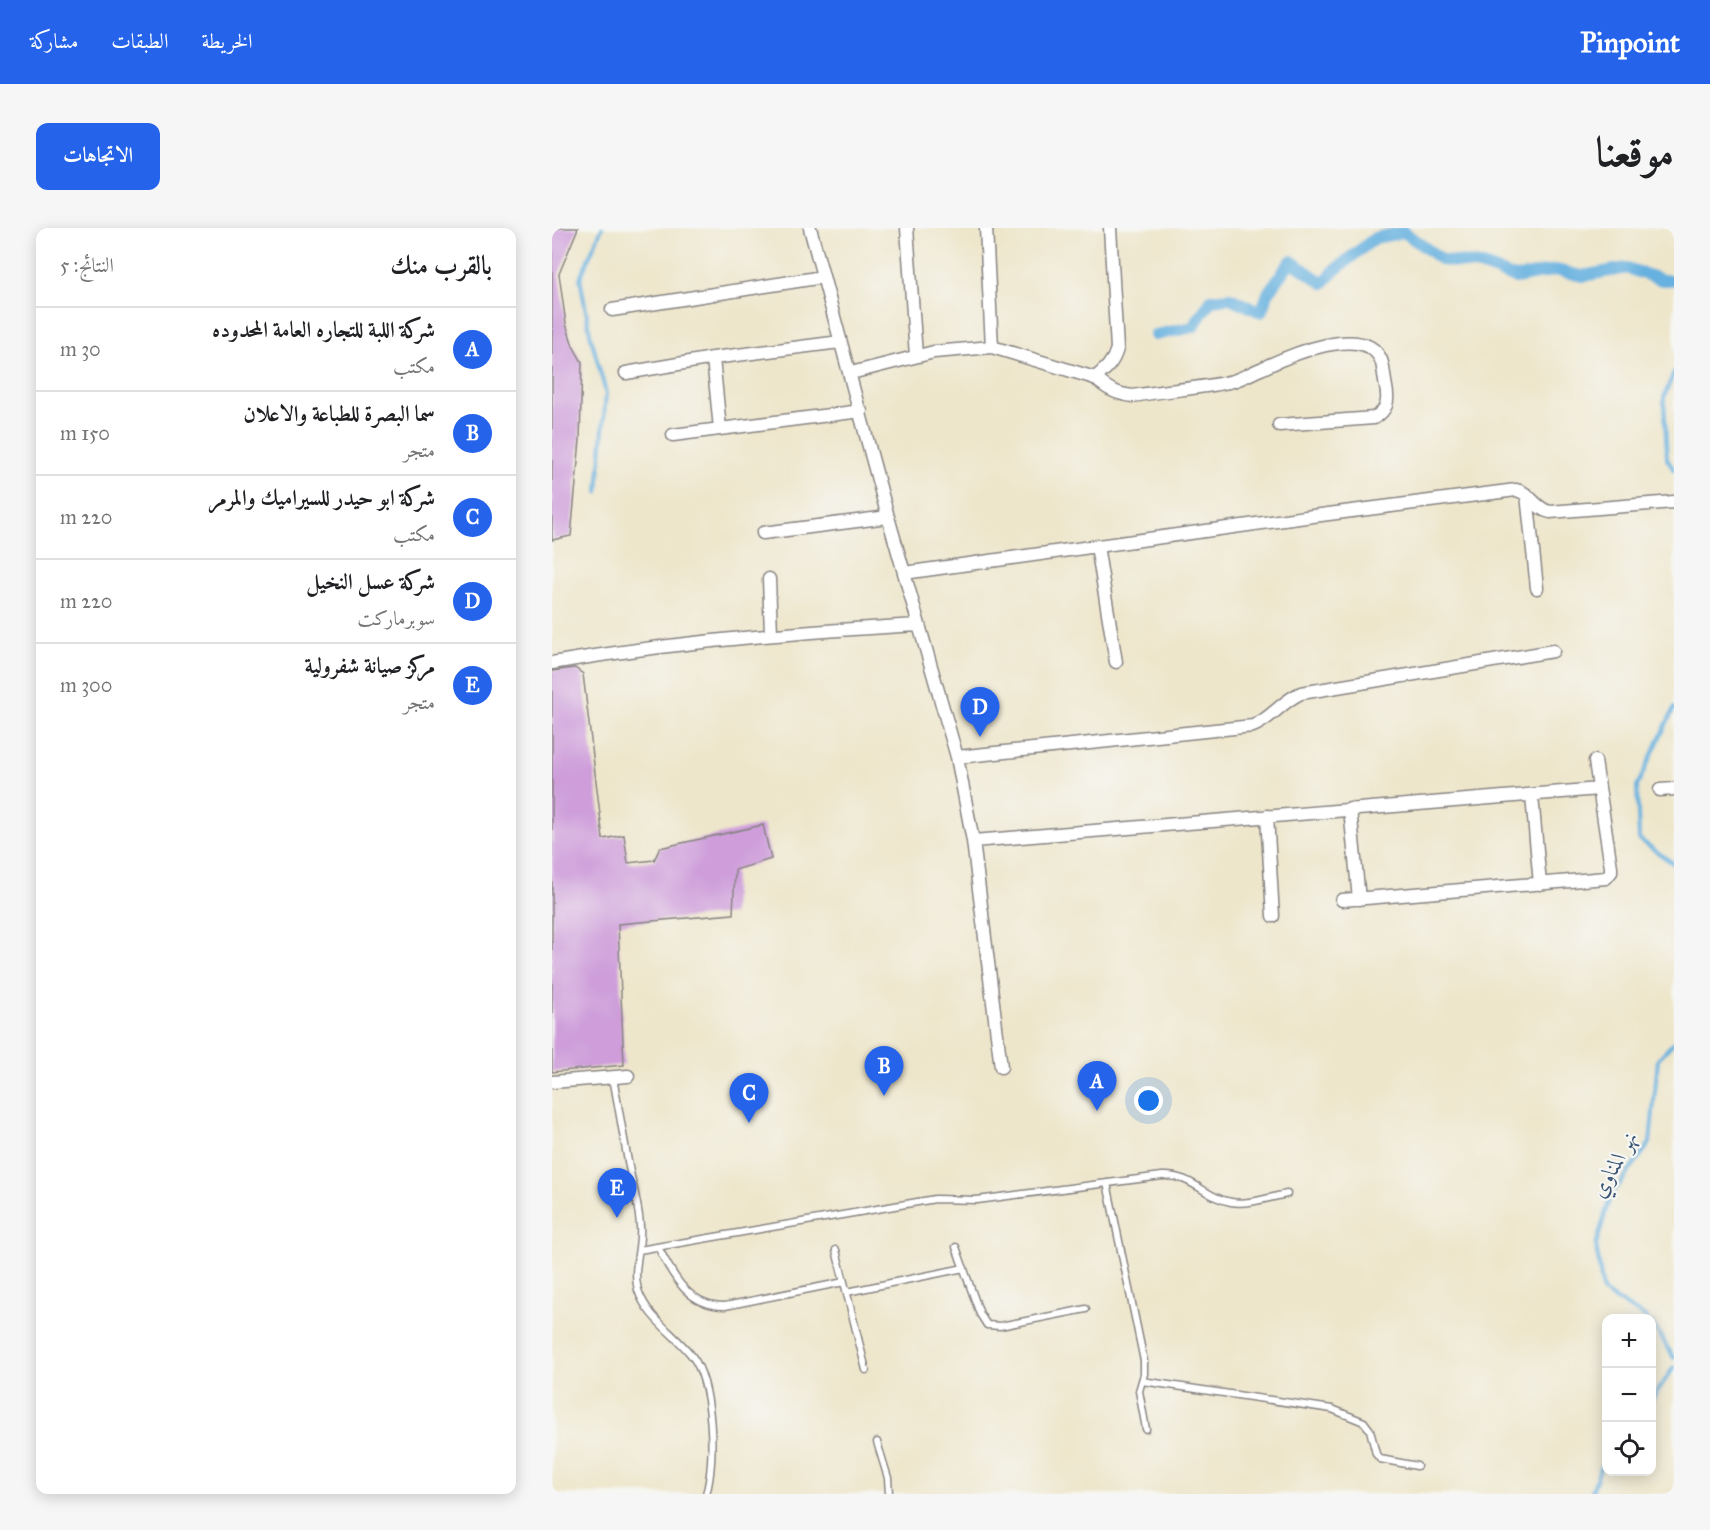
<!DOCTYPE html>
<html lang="ar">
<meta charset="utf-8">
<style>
body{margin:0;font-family:"IM FELL Great Primer",Amiri,serif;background:#f6f6f6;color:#202124;direction:rtl}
.controls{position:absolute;right:18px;bottom:18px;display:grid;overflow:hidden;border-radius:12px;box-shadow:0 3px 15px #0003}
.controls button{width:54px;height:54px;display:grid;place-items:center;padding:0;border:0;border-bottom:2px solid #e0e0e0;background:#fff;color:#202124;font:30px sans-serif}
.you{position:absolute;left:597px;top:873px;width:21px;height:21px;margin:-15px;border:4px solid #fff;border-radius:50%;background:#1a73e8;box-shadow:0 0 0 9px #1a73e833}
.badge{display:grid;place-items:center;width:39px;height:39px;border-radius:50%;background:#2563eb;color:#fff;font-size:20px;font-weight:700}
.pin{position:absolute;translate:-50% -50px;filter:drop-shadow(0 2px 3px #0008)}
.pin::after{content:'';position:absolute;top:32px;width:21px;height:18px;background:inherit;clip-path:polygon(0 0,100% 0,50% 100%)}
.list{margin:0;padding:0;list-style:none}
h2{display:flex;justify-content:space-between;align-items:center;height:78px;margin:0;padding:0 24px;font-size:26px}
h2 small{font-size:20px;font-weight:400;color:#757577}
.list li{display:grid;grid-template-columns:39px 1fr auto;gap:18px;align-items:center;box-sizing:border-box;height:84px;padding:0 24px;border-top:2px solid #e0e0e0}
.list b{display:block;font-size:22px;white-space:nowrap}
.list p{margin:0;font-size:20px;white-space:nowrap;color:#757577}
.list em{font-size:20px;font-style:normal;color:#757577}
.icon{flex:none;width:33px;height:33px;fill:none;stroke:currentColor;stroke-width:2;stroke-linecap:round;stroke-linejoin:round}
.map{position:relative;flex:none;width:1122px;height:1266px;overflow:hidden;direction:ltr;border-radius:12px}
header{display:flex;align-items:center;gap:36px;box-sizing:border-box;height:84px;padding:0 30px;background:#2563eb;color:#fff}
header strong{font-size:28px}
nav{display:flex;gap:33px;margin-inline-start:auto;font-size:21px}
.intro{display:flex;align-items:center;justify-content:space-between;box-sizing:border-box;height:144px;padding:0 36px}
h1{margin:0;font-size:42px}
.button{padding:15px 27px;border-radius:12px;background:#2563eb;color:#fff;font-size:21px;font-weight:700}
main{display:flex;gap:36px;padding:0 36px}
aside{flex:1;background:#fff;border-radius:12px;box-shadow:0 3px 15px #0003}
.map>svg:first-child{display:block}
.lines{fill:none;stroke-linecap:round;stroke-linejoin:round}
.stream{stroke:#66b1df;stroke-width:4}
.canal{stroke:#66b1df;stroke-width:12}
.building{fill:#ce9dda}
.lane-casing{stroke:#888483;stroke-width:9}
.street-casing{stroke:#888483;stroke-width:15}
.lane{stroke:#fff;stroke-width:6}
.street{stroke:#fff;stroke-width:12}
.labels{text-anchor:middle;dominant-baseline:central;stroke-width:4.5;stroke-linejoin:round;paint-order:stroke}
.water-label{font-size:22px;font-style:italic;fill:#3a5474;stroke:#f6f6f2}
</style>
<header>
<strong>Pinpoint</strong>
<nav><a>الخريطة</a><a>الطبقات</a><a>مشاركة</a></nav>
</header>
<div class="intro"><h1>موقعنا</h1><a class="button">الاتجاهات</a></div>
<main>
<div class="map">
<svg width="1122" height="1266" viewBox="0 0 1122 1266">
<rect width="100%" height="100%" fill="#f6f6f2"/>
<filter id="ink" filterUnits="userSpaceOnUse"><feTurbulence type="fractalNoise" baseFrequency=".0167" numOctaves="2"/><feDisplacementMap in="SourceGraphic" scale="12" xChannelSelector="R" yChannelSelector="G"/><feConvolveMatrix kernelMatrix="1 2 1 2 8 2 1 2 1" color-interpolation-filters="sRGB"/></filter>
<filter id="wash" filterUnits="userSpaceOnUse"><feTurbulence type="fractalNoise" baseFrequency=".008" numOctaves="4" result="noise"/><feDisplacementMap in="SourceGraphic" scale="24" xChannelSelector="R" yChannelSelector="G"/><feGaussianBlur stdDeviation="1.35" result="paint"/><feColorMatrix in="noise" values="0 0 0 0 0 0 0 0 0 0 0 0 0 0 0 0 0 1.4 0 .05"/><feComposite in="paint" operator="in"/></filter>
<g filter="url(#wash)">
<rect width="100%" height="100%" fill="#eee6cb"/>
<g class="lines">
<path class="stream" d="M 1122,144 L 1112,169 L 1115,231 L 1122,242
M 46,264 L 54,165 L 39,110 L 28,50 L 50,0
M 1122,480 L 1085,558 L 1087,611 L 1122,636
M 1095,1090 L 1051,1064 L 1044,1017 L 1058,969 L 1098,915 L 1106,831 L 1122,814
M 1100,1095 L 1122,1130
M 1100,1171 L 1122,1139
M 1039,1266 L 1054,1224"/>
<path class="canal" d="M 603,107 L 641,99 L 659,72 L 678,70 L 709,84 L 717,63 L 739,33 L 771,55 L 783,42 L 823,10 L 852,4 L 890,32 L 928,37 L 964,50 L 1004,42 L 1030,48 L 1075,40 L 1110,52 L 1122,52"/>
</g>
<g id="blocks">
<path class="building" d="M 0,0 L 26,0 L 7,46 L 14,96 L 21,118 L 30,134 L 28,212 L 19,308 L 0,312 Z
M 23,440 L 31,446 L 51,611 L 72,607 L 76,635 L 102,632 L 108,620 L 211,597 L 219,631 L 183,642 L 181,686 L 66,696 L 72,837 L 0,844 L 0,443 Z"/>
</g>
</g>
<g filter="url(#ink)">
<use href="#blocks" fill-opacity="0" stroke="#888483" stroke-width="1.5"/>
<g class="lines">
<g class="lane-casing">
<path id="lane" d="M 61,850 C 67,881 72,913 78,944 C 82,962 87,980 88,998 C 90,1019 80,1041 86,1062 C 95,1090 123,1106 140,1128 C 161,1155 164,1234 154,1266
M 555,955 L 592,1133 L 592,1146 L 587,1163 L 594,1201
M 106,1019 C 121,1048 136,1078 173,1078 L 292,1054
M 404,1019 L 428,1086 L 435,1097 L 448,1098 L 534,1081
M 87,1022 L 383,971 L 425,972 L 610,948 C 640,946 653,970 679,974 C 697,977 718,969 735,966
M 284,1022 L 314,1142
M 295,1064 L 412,1040
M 590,1153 L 780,1181 L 812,1194 L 818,1202 L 824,1226 L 828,1231 L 865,1238
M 325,1214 L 336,1250 L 337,1266"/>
</g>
<g class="street-casing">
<path id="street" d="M 258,0 L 336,289 L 405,529 L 421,613 L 449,839
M 355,0 L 364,128
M 434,0 L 440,119
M 60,82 L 271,49
M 161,130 L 168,201
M 74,145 L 161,130 L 288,114
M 299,145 L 382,124 L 440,119 L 543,150 C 554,141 561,135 565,121 L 558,0
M 543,150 C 555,161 564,166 581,168 C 613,162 649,161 681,153 C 691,150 701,144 711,140 C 736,128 813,94 829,132 C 832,140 832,150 834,159 C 837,174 835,182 822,190 L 727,197
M 121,207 L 309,183
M 975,267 L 985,360
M 211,305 L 336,289
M 545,318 L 564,434
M 352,345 L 761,288 L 964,262 C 978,264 983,281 998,284 L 1122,274
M 217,351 L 219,406
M 0,435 C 121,414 244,404 367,397
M 405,529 L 701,498 C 719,491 730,473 749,465 L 1001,423
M 1108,562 L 1122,561
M 980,568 L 988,656
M 798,581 L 807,671
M 715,588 L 721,688
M 421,613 L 1047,561
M 790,672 L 1054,650 L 1059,644 L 1059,639 L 1043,533
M 0,854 L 76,848"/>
</g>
<use href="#lane" class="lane"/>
<use href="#street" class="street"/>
</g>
</g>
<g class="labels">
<g class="water-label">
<text transform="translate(1062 936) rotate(-61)">نهر المناوي</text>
</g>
</g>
</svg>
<div class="controls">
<button>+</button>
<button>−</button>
<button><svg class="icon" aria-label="locate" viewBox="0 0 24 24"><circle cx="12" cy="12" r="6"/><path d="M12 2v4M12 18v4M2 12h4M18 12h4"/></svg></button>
</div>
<div class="you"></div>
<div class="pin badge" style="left:545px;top:883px">A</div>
<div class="pin badge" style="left:332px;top:868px">B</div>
<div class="pin badge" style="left:197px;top:895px">C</div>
<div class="pin badge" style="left:428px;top:509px">D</div>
<div class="pin badge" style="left:65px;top:990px">E</div>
</div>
<aside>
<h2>بالقرب منك<small>النتائج: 5</small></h2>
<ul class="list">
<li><span class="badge">A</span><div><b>شركة اللبة للتجاره العامة المحدوده</b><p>مكتب</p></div><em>30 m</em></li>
<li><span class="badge">B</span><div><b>سما البصرة للطباعة والاعلان</b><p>متجر</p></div><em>150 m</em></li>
<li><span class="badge">C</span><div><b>شركة ابو حيدر للسيراميك والمرمر</b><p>مكتب</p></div><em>220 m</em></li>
<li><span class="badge">D</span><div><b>شركة عسل النخيل</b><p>سوبرماركت</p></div><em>220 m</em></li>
<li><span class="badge">E</span><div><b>مركز صيانة شفرولية</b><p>متجر</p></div><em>300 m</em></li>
</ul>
</aside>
</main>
